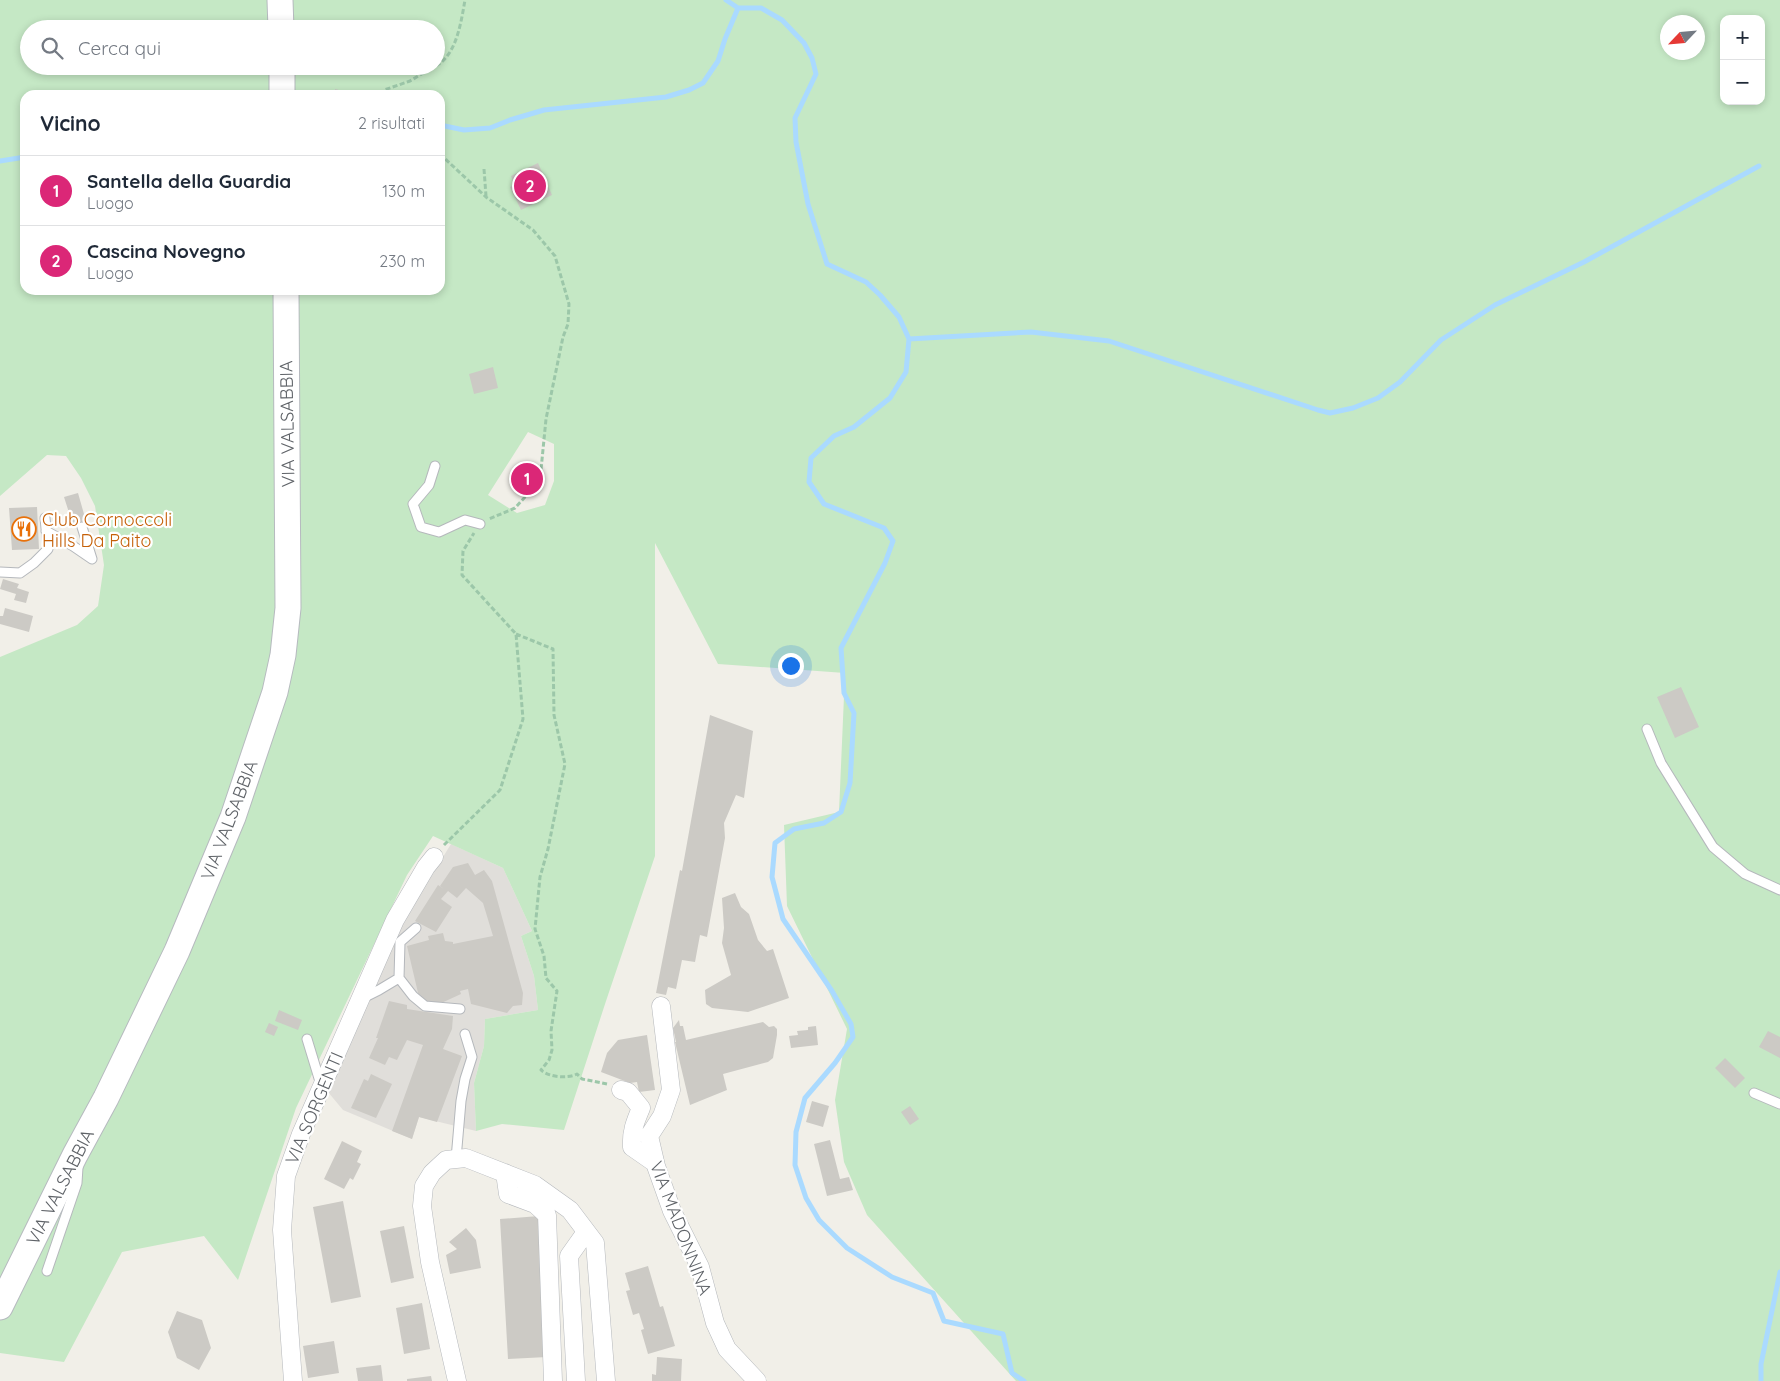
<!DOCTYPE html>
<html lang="it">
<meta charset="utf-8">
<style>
body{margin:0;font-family:Quicksand,sans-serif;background:#f2f2f3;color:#1f2937}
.controls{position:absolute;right:15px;top:15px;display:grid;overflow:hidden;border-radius:10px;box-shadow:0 2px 8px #0003}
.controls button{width:45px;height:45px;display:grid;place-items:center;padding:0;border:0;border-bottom:1px solid #e0e1e3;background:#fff;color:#1f2937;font:25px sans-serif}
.compass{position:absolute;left:1660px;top:15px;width:45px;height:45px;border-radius:50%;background:#fff;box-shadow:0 2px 8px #0003;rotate:244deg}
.you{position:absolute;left:790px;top:665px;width:18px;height:18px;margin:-12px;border:4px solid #fff;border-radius:50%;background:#1a73e8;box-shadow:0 0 0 8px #1a73e833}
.badge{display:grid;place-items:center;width:32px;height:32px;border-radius:50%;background:#db2777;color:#fff;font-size:16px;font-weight:700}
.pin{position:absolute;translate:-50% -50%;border:2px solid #fff;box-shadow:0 1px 5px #0006}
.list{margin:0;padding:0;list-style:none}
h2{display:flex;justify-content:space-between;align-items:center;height:65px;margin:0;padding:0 20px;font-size:21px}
h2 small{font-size:16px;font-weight:400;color:#747a83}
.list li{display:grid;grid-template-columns:32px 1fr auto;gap:15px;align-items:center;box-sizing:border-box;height:70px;padding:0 20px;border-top:1px solid #e0e1e3}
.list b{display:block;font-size:19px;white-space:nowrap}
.list p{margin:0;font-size:16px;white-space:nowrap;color:#747a83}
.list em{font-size:16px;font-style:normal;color:#747a83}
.icon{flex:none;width:28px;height:28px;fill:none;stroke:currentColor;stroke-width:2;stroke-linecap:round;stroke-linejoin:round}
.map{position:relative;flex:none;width:1780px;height:1381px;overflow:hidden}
.search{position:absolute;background:#fff;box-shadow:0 2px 8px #0003;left:20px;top:20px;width:425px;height:55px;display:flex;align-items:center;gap:12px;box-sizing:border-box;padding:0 18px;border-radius:28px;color:#747a83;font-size:19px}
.panel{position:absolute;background:#fff;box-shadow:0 2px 8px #0003;left:20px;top:90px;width:425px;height:205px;border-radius:15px}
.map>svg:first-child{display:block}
.industrial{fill:#e0deda}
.green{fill:#c5e8c5;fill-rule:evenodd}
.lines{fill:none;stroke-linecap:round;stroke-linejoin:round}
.stream{stroke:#aadaff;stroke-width:5}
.building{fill:#cccac5}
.service-casing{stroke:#b5b8bc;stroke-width:11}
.minor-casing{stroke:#b5b8bc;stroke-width:19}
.secondary-casing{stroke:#b6babf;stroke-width:27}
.path{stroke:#9cc7a9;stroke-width:3;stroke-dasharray:5 2.5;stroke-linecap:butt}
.service{stroke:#fff;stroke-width:9}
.minor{stroke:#fff;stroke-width:18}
.secondary{stroke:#fff;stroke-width:25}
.labels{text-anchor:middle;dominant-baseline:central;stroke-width:4.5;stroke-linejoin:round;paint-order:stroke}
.street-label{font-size:18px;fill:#5f6368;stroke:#fff}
.food-label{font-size:18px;fill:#c56008;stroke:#fff;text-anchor:start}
</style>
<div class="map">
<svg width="1780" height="1381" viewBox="0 0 1780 1381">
<rect width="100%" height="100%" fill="#f1efe8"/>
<path class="industrial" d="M 451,844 L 503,868 L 532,931 L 521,936 L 534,976 L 538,1010 L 485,1019 L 484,1046 L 474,1083 L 476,1131 L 419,1117 L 412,1139 L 343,1110 L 328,1092 L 396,933 Z"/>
<path class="green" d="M 0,0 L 1780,0 L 1780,1381 L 1016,1381 L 867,1215 L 844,1162 L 835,1100 L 847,1029 L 787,906 L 784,825 L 839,812 L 845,673 L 718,664 L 655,543 L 655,856 L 606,1001 L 564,1130 L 502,1124 L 476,1131 L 474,1083 L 484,1046 L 485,1019 L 538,1010 L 534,976 L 521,936 L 532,931 L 503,868 L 433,836 L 407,875 L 296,1108 L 238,1280 L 204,1236 L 122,1252 L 64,1362 L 0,1353 L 0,657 L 77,625 L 98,606 L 104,565 L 95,506 L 81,478 L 66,456 L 47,455 L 0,496 ZM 1724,19 L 1761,19 L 1761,101 L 1724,101 ZM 1668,22 L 1698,22 L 1698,52 L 1668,52 ZM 29,29 L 436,29 L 436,66 L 29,66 ZM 25,95 L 440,95 L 440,290 L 25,290 ZM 528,432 L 554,444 L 554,481 L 545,505 L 517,513 L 488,495 Z"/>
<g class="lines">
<path class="stream" d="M 726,0 L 738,8 L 761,8 L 782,20 L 804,43 L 812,58 L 816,74 L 795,118 L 796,142 L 808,204 L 827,264 L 866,282 L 880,295 L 899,317 L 909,339 L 906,372 L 890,398 L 854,427 L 834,436 L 811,458 L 809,482 L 824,504 L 884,528 L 893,541 L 885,563 L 841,648 L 844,693 L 854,713 L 850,783 L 841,812 L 824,823 L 794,829 L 775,843 L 772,877 L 783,919 L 832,991 L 851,1024 L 853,1037 L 835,1063 L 805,1098 L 796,1132 L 795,1165 L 806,1198 L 819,1220 L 847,1248 L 892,1277 L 933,1293 L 944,1321 L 1003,1334 L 1012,1373 L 1024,1381
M 440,125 L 464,130 L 490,128 L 510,120 L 544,110 L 666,97 L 689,90 L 703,83 L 718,61 L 725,39 L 738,8
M 0,161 L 25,157
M 909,339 L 1031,332 L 1109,341 L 1318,410 L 1330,413 L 1353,408 L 1378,398 L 1400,382 L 1441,340 L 1495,305 L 1584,262 L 1759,166
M 1761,1381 L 1761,1364 L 1780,1272"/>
</g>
<path class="building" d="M 335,89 L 343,91 L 343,95 L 335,95 Z
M 538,163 L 552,195 L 521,210 L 510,187 L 515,185 L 511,176 Z
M 493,367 L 498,388 L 474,394 L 469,374 Z
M 525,471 L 535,476 L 529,488 L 519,482 Z
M 78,493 L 86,521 L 73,525 L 64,497 Z
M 37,507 L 39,549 L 12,550 L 9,508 Z
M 3,579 L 19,584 L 17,588 L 29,592 L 26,603 L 14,600 L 16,594 L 0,589 Z
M 5,608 L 33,616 L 29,632 L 0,624 L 0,616 L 3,616 Z
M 1681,687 L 1699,727 L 1675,738 L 1657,697 Z
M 710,715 L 753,731 L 744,798 L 736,795 L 724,823 L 725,838 L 707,937 L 700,935 L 695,962 L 682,960 L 676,989 L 668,987 L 666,995 L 656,993 L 680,870 L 682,871 Z
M 468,863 L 475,875 L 484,870 L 492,881 L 523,993 L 522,1005 L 513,1006 L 507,1013 L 471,1004 L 468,989 L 460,991 L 461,994 L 437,1005 L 426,1002 L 419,997 L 407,946 L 429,940 L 428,936 L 443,933 L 445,941 L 453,942 L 453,944 L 493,936 L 483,903 L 466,888 L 457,898 L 448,891 L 441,899 L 452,907 L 436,932 L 415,921 L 438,885 L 444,889 L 440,886 L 453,867 Z
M 735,893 L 741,907 L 749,914 L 758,940 L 767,951 L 773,949 L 789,998 L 748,1012 L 712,1008 L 706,1004 L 705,990 L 731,975 L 722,943 L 724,928 L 722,898 Z
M 389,1001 L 407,1005 L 407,1009 L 453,1016 L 452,1029 L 443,1049 L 462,1056 L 437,1122 L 419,1117 L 412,1139 L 392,1131 L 423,1045 L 407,1040 L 397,1060 L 389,1057 L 385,1065 L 369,1058 L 378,1038 L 376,1038 Z
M 279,1010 L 302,1020 L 298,1030 L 275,1021 Z
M 679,1020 L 680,1026 L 683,1026 L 686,1040 L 763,1022 L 769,1027 L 774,1026 L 777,1029 L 777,1035 L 773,1058 L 768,1062 L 723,1074 L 727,1090 L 690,1105 L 675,1042 L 676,1042 L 673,1028 Z
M 269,1023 L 278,1027 L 274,1036 L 265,1032 Z
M 816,1026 L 818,1045 L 791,1048 L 789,1036 L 798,1035 L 797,1031 L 808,1030 L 808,1027 Z
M 1768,1031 L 1780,1037 L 1780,1058 L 1759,1047 Z
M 647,1035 L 655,1090 L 639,1092 L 637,1082 L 630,1083 L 601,1072 L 607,1053 L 618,1040 Z
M 1725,1058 L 1745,1078 L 1735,1088 L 1715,1068 Z
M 371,1074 L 392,1084 L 376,1118 L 351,1108 L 364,1079 L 368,1081 Z
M 812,1101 L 829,1106 L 823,1127 L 806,1122 Z
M 910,1106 L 919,1119 L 910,1125 L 901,1112 Z
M 830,1140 L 840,1179 L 849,1177 L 853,1190 L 827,1196 L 814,1144 Z
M 342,1141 L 362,1151 L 357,1162 L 361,1164 L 353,1180 L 350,1178 L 344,1189 L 324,1179 Z
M 343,1201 L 361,1297 L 331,1303 L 313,1207 Z
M 539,1216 L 547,1357 L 508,1359 L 500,1219 Z
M 404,1226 L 414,1278 L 391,1283 L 380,1231 Z
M 466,1228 L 476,1240 L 481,1268 L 450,1274 L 446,1255 L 457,1249 L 449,1242 Z
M 648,1266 L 660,1307 L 663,1306 L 675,1346 L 648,1354 L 641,1330 L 644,1329 L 639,1313 L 633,1315 L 626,1291 L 630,1290 L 625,1273 Z
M 422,1303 L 430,1349 L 404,1354 L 396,1308 Z
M 177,1311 L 202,1320 L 211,1348 L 199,1370 L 177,1358 L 168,1332 Z
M 334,1341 L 339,1373 L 308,1378 L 303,1346 Z
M 657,1357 L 682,1359 L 681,1381 L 652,1381 L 652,1374 L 656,1375 Z
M 381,1365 L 383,1381 L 358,1381 L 356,1368 Z
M 431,1376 L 432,1381 L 407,1381 L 407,1379 Z"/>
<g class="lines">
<g class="service-casing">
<path id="service" d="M 435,466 L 429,485 L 413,504 L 421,527 L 439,532 L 465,520 L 480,524
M 46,531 L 73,546 L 92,559 L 82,527
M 0,572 L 20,573 L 34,563 L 48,549 L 45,518
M 1647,729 L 1661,763 L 1713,847 L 1745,874 L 1780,890
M 399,978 L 413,996 L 425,1006 L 460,1009
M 363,998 L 379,990 L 399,978 L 400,942 L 416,928
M 307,1039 L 321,1085
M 1754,1093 L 1780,1104
M 456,1159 L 461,1101 L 465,1079 L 472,1057 L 465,1034
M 47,1271 L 77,1183 L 78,1167"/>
</g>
<g class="minor-casing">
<path id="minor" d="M 661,1006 L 671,1090 L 662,1116 L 649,1136 L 656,1166 L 672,1211 L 700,1267 L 715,1323 L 727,1349 L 757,1381
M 621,1090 L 628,1092 L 641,1108 C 635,1122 631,1132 632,1147 L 655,1163
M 505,1173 L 508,1194 L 535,1204 L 547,1215 L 553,1381
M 293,1381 L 282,1230 L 286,1176 L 301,1134 L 395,920 L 426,867 L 434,857
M 457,1381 L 430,1262 L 422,1206 L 424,1186 L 432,1173 L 446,1160 L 466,1158 L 535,1185 L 570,1210 L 595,1243 L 606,1381
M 576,1381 L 569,1256 L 586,1232"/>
</g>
<g class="secondary-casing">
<path id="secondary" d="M 280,0 L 281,29
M 282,66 L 282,95
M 0,1307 L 75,1155 L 106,1098 L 177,951 L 233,817 L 275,692 L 283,655 L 288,608 L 286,290"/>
</g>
<path class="path" d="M 436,66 C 457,54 461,22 465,0
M 381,95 L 384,90 L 410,81 L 435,66
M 440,154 L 486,197 L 533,230 L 555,256 L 569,304 L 568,324 L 563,337 L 546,419 L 541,470 L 535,486 L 515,508 L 489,519
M 484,169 L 486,196
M 531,493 L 514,484 L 523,466 L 540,474
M 516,634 L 553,649 L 554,715 L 565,764 L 548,849 L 540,877 L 535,929 L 544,956 L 546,978 L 557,991 L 551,1031 L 552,1050 L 549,1060 L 541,1070 C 548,1077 568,1079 577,1074 L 582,1079 L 607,1084
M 444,845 L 500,790 L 523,719 L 516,634 L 462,575 L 463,551 L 474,533"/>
<use href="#service" class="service"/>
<use href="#minor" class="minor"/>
<use href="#secondary" class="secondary"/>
</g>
<defs>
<g id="restaurant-ring" transform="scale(1.25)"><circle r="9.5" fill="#fff" stroke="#e8710a" stroke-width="1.5"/><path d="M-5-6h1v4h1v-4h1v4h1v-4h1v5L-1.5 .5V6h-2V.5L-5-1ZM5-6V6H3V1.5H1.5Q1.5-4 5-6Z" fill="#e8710a"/></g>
</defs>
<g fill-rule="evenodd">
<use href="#restaurant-ring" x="24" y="529"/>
</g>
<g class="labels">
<g class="street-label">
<text transform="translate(287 424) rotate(-91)">VIA VALSABBIA</text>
<text transform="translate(229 820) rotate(-69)">VIA VALSABBIA</text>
<text transform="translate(314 1108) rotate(-67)">VIA SORGENTI</text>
<text transform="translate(60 1187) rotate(-63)">VIA VALSABBIA</text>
<text transform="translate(681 1228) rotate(69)">VIA MADONNINA</text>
</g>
<g class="food-label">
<text x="42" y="519">Club Cornoccoli<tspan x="42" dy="21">Hills Da Paito</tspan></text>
</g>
</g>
</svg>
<div class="controls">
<button>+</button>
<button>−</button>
</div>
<svg class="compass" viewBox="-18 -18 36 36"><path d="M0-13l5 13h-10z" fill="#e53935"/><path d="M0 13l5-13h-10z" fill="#747a83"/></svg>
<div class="you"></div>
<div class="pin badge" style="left:527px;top:479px">1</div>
<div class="pin badge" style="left:530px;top:186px">2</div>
<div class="search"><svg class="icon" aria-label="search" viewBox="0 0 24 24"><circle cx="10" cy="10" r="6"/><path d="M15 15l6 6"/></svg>Cerca qui</div>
<section class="panel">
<h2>Vicino<small>2 risultati</small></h2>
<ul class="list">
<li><span class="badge">1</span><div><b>Santella della Guardia</b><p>Luogo</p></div><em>130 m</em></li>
<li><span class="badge">2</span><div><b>Cascina Novegno</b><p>Luogo</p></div><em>230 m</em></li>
</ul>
</section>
</div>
